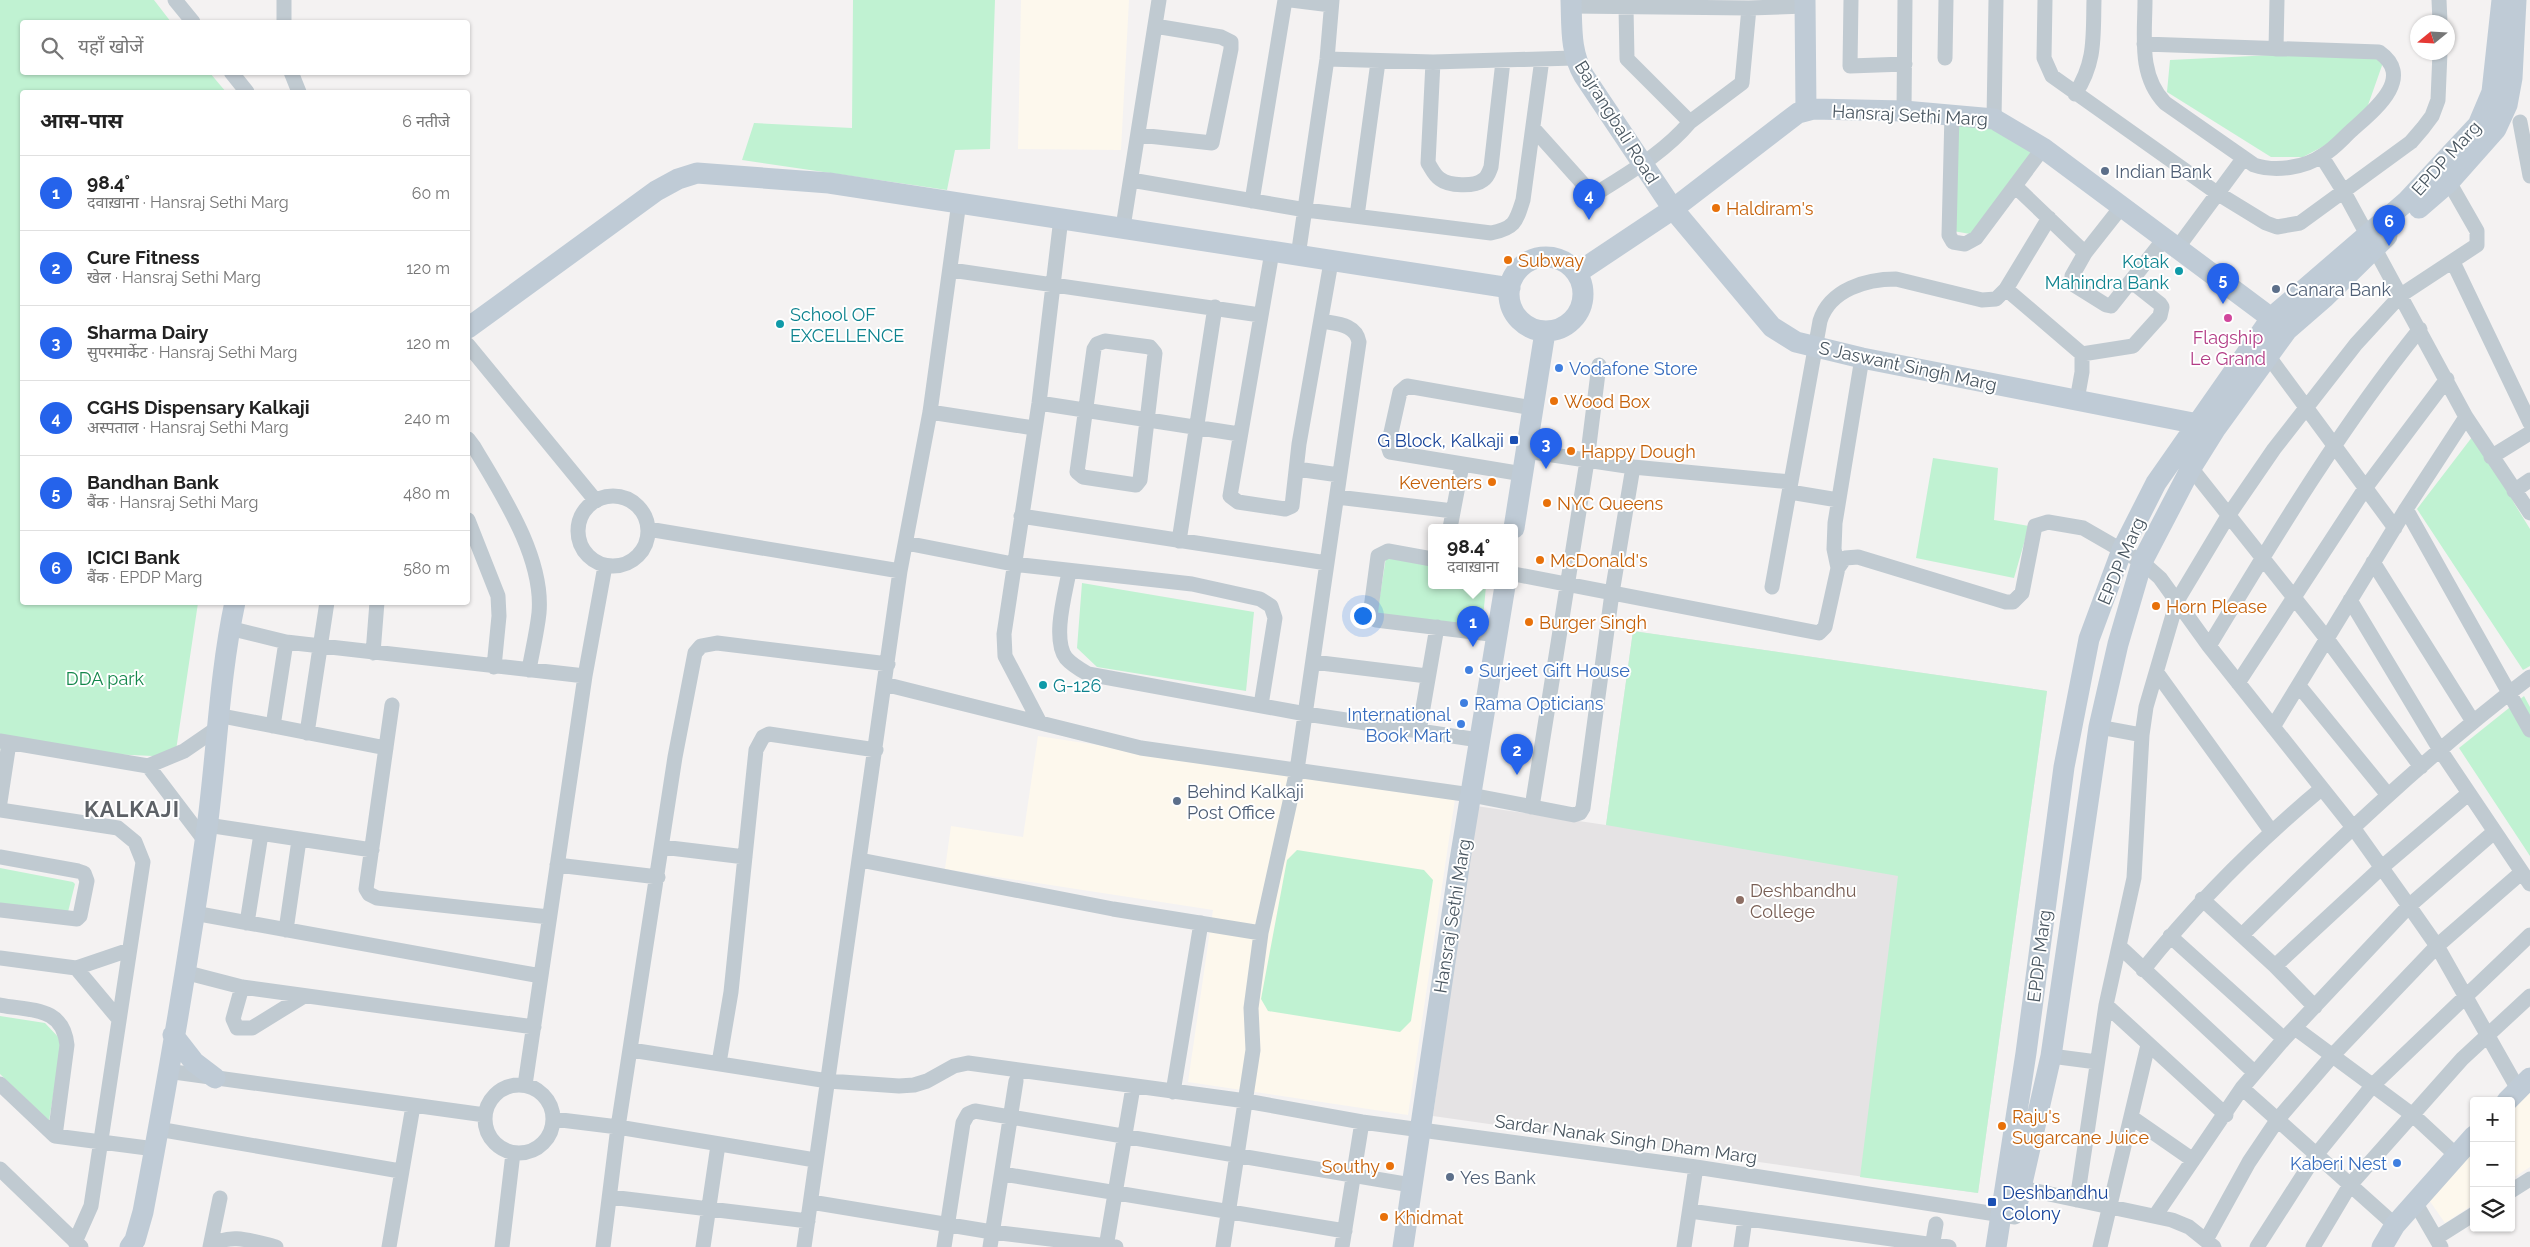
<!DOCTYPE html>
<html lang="hi">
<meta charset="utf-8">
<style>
body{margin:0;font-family:Raleway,"Noto Sans Devanagari",sans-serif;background:#f2f2f2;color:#222}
.controls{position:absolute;right:15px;bottom:15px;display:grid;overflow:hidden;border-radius:5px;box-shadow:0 1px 4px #0004}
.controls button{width:45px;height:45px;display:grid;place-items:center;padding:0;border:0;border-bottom:1px solid #e0e0e0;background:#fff;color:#222;font:25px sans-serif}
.compass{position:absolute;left:2410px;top:15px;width:45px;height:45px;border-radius:50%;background:#fff;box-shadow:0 1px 4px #0004;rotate:252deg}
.you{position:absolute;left:1362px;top:615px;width:18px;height:18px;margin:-12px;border:4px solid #fff;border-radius:50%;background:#1a73e8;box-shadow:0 0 0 8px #1a73e833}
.badge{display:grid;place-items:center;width:32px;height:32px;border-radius:50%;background:#2563eb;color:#fff;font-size:16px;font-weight:700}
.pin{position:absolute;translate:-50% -41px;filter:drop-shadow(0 1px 2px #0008)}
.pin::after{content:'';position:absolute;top:26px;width:18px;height:15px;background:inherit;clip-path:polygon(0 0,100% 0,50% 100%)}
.popup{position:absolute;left:1428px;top:524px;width:90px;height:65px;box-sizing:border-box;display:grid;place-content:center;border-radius:5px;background:#fff;filter:drop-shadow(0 1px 4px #0005);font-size:16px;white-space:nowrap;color:#767676}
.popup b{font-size:19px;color:#222}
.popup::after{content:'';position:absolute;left:50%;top:100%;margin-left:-10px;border:10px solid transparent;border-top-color:#fff}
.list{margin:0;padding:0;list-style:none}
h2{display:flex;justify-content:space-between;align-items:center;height:65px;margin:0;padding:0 20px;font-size:21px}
h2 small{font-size:16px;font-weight:400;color:#767676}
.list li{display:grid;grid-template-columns:32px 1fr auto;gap:15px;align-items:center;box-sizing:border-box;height:75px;padding:0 20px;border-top:1px solid #e0e0e0}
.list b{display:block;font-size:19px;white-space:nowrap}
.list p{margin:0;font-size:16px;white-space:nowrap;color:#767676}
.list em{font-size:16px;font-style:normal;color:#767676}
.icon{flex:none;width:28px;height:28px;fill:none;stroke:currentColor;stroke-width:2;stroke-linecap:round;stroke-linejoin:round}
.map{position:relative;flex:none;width:2530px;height:1247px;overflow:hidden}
.search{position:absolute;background:#fff;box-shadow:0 1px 4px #0004;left:20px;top:20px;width:450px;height:55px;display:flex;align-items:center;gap:12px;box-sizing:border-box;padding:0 18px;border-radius:5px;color:#767676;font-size:19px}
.panel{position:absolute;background:#fff;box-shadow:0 1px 4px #0004;left:20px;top:90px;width:450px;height:515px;border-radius:5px}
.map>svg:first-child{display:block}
.commercial{fill:#fdf8ed}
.education{fill:#e5e3e4}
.green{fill:#c0f2d2}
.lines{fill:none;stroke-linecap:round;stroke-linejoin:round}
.street{stroke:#c0cad1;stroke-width:15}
.secondary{stroke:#bfcbd6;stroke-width:21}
.service-dot{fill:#5c6f8a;stroke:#fff;stroke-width:2}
.food-dot{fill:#e8710a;stroke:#fff;stroke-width:2}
.culture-dot{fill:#0f9aa8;stroke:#fff;stroke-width:2}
.hotel-dot{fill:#d1479c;stroke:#fff;stroke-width:2}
.shop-dot{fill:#3f7fe0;stroke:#fff;stroke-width:2}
.transit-dot{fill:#1a4fb4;stroke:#fff;stroke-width:2}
.education-dot{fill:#8d6e63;stroke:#fff;stroke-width:2}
.labels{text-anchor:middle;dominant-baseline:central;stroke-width:4;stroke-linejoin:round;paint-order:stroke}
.street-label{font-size:18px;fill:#495660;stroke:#fff}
.service-label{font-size:18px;fill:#4e5e75;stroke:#fff;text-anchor:start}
.food-label{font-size:18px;fill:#c56008;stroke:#fff;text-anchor:start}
.culture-label{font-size:18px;fill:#0d838f;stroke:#fff;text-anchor:start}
.hotel-label{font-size:18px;fill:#b23c85;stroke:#fff}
.shop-label{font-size:18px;fill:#366cbe;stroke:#fff;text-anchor:start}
.transit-label{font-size:18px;fill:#164399;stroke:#fff;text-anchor:end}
.park-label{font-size:18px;fill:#14874b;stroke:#fff}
.education-label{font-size:18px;fill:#785e54;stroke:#fff;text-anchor:start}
.district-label{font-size:22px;font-weight:bold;letter-spacing:1px;fill:#5e6267;stroke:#fff}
</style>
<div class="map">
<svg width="2530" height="1247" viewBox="0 0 2530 1247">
<rect width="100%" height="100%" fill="#f4f2f2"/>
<path class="commercial" d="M 1021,0 L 1129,0 L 1121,150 L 1018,149 Z
M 1038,736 L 1455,799 L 1408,1115 L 1188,1082 L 1213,910 L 945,869 L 951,826 L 1023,837 Z
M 2530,1082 L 2530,1167 L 2511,1179 L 2511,1101 Z
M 2474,1140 L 2474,1204 L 2445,1223 L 2427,1197 Z"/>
<path class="education" d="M 1633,631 L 2047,691 L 1978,1193 L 1433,1116 L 1476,806 L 1606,825 Z"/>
<path class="green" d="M 0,0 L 154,0 L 171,22 L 22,22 L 22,72 L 210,73 L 226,92 L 22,92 L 22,602 L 198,603 L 175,757 L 0,749 Z
M 853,0 L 995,0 L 990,149 L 955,150 L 947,190 L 742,160 L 754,123 L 852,128 Z
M 2295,54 L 2385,57 L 2367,108 L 2343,136 L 2303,157 L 2271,157 L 2167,92 L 2170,60 Z
M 1997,124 L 2038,153 L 1976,235 L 1953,231 L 1954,125 Z
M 2479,428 L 2514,503 L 2530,529 L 2530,666 L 2523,670 L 2417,509 Z
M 1933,458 L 1998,468 L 1994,520 L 2029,526 L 2014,578 L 1916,558 Z
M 1386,557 L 1432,564 L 1432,586 L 1486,586 L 1482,629 L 1377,615 Z
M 1082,583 L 1254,612 L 1246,691 L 1097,667 L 1077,648 Z
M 1633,631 L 2047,691 L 1978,1193 L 1860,1177 L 1898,876 L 1606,825 Z
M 2524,696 L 2530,707 L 2530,856 L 2459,748 Z
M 1297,850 L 1424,870 L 1433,880 L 1411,1021 L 1400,1032 L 1268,1011 L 1261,999 L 1287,860 Z
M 0,868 L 73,882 L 75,884 L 68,912 L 0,903 Z
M 0,1016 L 45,1023 L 62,1041 L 49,1121 L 0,1074 Z"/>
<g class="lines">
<path class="street" d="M 175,0 L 193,22
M 284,0 L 284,22
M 1291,0 L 1331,5
M 1851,0 L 1850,66 L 1905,64
M 2045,0 L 2044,58 L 2052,76 L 2217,193 L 2266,223 L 2277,227 L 2300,223 L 2411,142 L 2423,128 L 2432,116 L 2438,100 L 2440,52
M 2439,0 L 2440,22
M 1571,6 L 1749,8 L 1805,6
M 1626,7 L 1627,59 L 1690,122 L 1742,83 L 1749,8
M 2144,44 L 2379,52 C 2416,78 2373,111 2352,130 C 2343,138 2334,149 2323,155 C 2305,168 2275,172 2254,165 L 2165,103 C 2138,75 2145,36 2145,0
M 2276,49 L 2277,0
M 1945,58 L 1946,0
M 1327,59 L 1433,62 L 1574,58
M 1433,62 L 1428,163 C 1432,169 1434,175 1440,179 C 1449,186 1474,187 1483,180 C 1488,177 1489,172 1491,167 L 1503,61
M 231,72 L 247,92
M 291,72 L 299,92
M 2075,94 C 2096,62 2093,37 2094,0
M 1904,111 L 1905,0
M 1952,113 L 1949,235 L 1953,242 L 1965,244 L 1976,238 L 2043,148
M 1994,119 L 1996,0
M 2520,122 L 2530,176
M 1533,128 L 1585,186 L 1597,193 C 1630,172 1665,152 1690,122
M 1139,135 L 1212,143 L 1231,49 L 1231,42 L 1221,37 L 1155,26
M 2322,157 L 2344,192 L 2466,417 L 2530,513
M 1131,180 L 1306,210 L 1491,233 C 1515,228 1516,222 1523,200 L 1542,59
M 2015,186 L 2085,253
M 1252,201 L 1285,0
M 2122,206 L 2085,253 L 2072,276 L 2074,285 L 2106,305 L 2111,306 L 2165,238
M 1357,216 L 1378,62
M 1123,227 L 1159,0
M 2178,247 L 2243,159
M 1272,252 L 1230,496 L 1238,502 L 1285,509 L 1292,506 L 1299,444 L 1331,262
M 1298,256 L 1327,59 L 1332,0
M 2453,262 L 2530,423
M 951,270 L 1260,315
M 2006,289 L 2082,354 L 2082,372 L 2077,400
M 1105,341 L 1150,347 L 1155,353 L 1140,480 L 1136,485 L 1083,477 L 1077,472 L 1094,349 L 1097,344 Z
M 468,345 L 596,501
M 2082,354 L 2133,346 L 2160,316 L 2162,307 L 2160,304 L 2136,285 L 2129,285
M 2269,357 L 2395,528
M 1039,403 L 1239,434
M 930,412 L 1034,428
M 468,439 L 474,447 C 501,493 544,557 539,613 C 537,632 532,652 529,670
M 1526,451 L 1633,467 L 1791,482
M 2491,457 L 2530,433
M 2191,468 L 2327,639 L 2421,767
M 1297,469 L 1339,475
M 1523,474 L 1390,452 L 1388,446 L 1400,392 L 1407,386 L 1533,408
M 2514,491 L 2530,480
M 1790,492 L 1838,500
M578 531a35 35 0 1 1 70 0a35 35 0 1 1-70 0Z
M 1337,497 L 1453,511
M 2406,509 L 2530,730
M 1021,516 L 1327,563
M 468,520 L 498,596 L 499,616 L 494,667
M 1450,528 L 1462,465
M 648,529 L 900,571
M 1179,541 L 1215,307
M 906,543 L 1013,564 L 1192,584 L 1260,599 L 1271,606 L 1275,618 L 1261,705
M 1432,559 L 1388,551 L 1378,556 L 1370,616 L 1376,620 L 1498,635
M 2373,562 L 2472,720
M 1838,568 L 1834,549 L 1835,523 L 1862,358
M 1069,572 C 1065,594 1052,639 1066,658 C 1072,665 1081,670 1088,674 L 1306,714 L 1479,740
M 1514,574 L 1819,633 L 1825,627 L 1838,568 L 1845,558 L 1858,557 L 2006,602 L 2013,602 L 2022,593 L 2035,526 L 2048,522 L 2083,528 L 2142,562 L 2160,578 L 2209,646 L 2352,826 L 2409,906 L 2437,946 L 2518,1089
M 1772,587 L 1820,321 C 1830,289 1867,279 1896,279 L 1982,300 L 1996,299 L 2006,289 L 2049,218
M 2350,600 L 2440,750 L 2530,884
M 229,628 L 286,642 L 585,676
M 2209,646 C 2275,537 2340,428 2420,329
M 373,653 L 377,602
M 1313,662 L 1427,676
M 2157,673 L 2271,831
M 2238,683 L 2366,487 L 2447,379
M 884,684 L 1141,748 L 1471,795 L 1574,815 L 1580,813 L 1583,808 L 1612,593 L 1633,467
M 2299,686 L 2388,795
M 392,705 L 366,889 L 369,894 L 377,898 L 549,917
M 217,715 L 386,748
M 1039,721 L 1005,656 L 1004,634 L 1039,403 L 1061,218
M 273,726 L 286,642
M 2099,727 L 2142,735
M 2273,727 L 2406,509 L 2466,417
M 1419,731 L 1437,627
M 307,733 L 327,602
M 0,741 L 148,766 L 184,751 L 216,729
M 148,766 L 205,841
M 0,802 L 9,743
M 1532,807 L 1587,461 L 1599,365
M 0,810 L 118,828 L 135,842 L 143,862 L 91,1206 L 75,1242
M 207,825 L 372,850
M 662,847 L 745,857
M 0,857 L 78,871 L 84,873 L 87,881 L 80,916 L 77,919 L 0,910
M 860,860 L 1113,909 L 1261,933
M 557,865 L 658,877
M 2202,899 L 2275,966 L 2315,1007
M 194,913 L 541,976
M 247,923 L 261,834
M 286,930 L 299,840
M 2242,935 C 2334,844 2427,755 2530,677
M 2170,936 L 2284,1039
M 2119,946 L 2255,1073
M 0,958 L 76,968 L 129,950
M 2275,966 L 2381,868 L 2468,794
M 76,968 L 117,1017
M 2143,970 C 2197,902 2255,844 2321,789
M 184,972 L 242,987 L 534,1027
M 242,987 L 233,1019 L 237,1028 L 252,1028 L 304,996
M 0,1005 C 31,1011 63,1006 67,1045 L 55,1136
M 2106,1005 L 2226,1115
M 2295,1028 L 2414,1116 L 2456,1155
M 631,1050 L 828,1081 L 899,1086 L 914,1085 L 927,1081 L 954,1066 L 968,1063 L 1246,1101 L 1362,1122 L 1696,1167 L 2015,1217
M 2051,1056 L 2097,1062
M 719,1063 L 731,992 L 756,750 L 763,737 L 769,734 L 876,750
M 167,1071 L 485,1115
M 0,1084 L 55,1136 L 155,1149
M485 1119a34 34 0 1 1 68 0a34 34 0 1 1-68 0Z
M 525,1085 L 585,676 L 605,566
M 2242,1088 L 2395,1225
M 1173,1092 L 1201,923
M 2131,1117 L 2193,1160
M 553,1119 L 618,1127 L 815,1160
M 158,1129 L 400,1171
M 0,1169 L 81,1247
M 1003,1174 L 1345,1231
M 2012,1186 L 2172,1220 L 2189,1227 L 2214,1247
M 2511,1191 L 2530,1179
M 610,1197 L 808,1221
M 2077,1200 L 2106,1005 L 2134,878 L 2142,735 L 2146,707 L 2177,601 L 2228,516 L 2274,449 L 2356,344 L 2401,295 L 2477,245 L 2477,231 L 2449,182
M 811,1202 L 992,1232 L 1116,1247
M 2415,1202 L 2441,1247
M 1690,1211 L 1949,1247
M 2155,1216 L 2242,1088 L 2284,1039 L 2409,906 L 2494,832
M 2436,1238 L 2474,1214
M 2206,1240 L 2249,1162 L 2278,1119 L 2333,1055 L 2437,946 L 2522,872
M 210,1247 C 229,1231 255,1242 276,1247
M 210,1247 L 220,1198
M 389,1247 L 413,1106
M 502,1247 L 513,1153
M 603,1247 L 618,1127 L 675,757 L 695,653 L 701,646 L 717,643 L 888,664
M 703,1247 L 718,1145
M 804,1247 L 900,571 L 930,412 L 959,202
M 944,1247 L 963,1123 L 968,1114 L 975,1111 L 1411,1185
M 990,1247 L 1016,1081
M 1106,1247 L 1133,1087
M 1223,1247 L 1253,1050 L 1251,1008 L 1261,933 L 1297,770 L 1359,342 C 1356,324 1337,324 1321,321
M 1342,1247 L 1362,1122
M 1684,1247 L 1696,1167
M 1741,1247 L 1745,1219
M 1932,1247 L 1936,1224
M 2100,1247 L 2148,1045
M 2257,1247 L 2316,1155 L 2373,1085 L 2530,935
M 2313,1247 L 2350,1185 L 2462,1059 L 2530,996"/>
<path class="secondary" d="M 1571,0 C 1572,27 1570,52 1584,76 L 1673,209 L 1772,327 L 1796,342 L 1862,358 L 2198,424
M 1805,0 L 1806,110
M 2419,208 L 2449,182 L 2496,129 L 2507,105 L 2512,78 L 2516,0
M1509 294a37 37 0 1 1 74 0a37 37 0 1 1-74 0Z
M 1577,273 L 1673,209 L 1798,113 L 1813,109 L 1904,111 L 1994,119 L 2043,148 L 2282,326
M 468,328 L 656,191 L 678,179 L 697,173 L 829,183 L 1510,288
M 1514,528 L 1545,332
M 173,1035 L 194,1062 L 215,1078
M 2507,1101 L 2530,1078
M 2017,1205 L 2051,1056 L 2099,727 L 2118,644 L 2142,562 L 2191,468 L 2216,428 L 2287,330 L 2325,297 L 2387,236
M 130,1247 L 135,1240 L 143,1212 C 167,1085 189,956 207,828 C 217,753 219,677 235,602
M 1403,1247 L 1460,860 L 1505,586
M 1996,1247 L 2026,1053 L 2064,767 L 2089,639 L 2122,550 L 2156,483 L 2272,317 L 2407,201 L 2478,125 L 2492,92 L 2502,0
M 2382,1247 L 2395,1225 L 2474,1136"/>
</g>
<g class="service-dot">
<circle cx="2105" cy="171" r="5"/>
<circle cx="2276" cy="289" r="5"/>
<circle cx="1177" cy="801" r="5"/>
<circle cx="1450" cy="1177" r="5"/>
</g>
<g class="food-dot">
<circle cx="1716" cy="208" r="5"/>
<circle cx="1508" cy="260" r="5"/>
<circle cx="1554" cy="401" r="5"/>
<circle cx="1571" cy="451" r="5"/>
<circle cx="1492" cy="482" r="5"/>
<circle cx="1547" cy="503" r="5"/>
<circle cx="1540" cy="560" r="5"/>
<circle cx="2156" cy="606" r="5"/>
<circle cx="1529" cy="622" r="5"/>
<circle cx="2002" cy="1126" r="5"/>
<circle cx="1390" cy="1166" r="5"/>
<circle cx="1384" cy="1217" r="5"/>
</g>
<g class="culture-dot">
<circle cx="2179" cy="271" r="5"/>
<circle cx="780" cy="324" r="5"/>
<circle cx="1043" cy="685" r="5"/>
</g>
<circle class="hotel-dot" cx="2228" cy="318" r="5"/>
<g class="shop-dot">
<circle cx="1559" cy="368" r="5"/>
<circle cx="1469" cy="670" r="5"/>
<circle cx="1464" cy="703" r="5"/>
<circle cx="1461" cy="724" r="5"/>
<circle cx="2397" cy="1163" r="5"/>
</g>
<g class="transit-dot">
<rect x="1509" y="435" width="10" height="10" rx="2.5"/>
<rect x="1987" y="1197" width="10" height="10" rx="2.5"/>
</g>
<circle class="education-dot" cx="1740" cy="900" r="5"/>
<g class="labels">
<g class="street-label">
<text transform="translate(1910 115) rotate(3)">Hansraj Sethi Marg</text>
<text transform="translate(1617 122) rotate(58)">Bajrangbali Road</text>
<text transform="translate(2446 158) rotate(-48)">EPDP Marg</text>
<text transform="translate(1908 366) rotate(12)">S Jaswant Singh Marg</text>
<text transform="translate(2121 561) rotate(-67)">EPDP Marg</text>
<text transform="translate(1452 916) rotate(-81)">Hansraj Sethi Marg</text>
<text transform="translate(2039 956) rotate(-83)">EPDP Marg</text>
<text transform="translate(1626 1139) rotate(8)">Sardar Nanak Singh Dham Marg</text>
</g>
<g class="service-label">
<text x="2115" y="171">Indian Bank</text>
<text x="2286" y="289">Canara Bank</text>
<text x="1187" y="791">Behind Kalkaji<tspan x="1187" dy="21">Post Office</tspan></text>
<text x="1460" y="1177">Yes Bank</text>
</g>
<g class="food-label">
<text x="1726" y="208">Haldiram's</text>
<text x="1518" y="260">Subway</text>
<text x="1564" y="401">Wood Box</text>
<text x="1581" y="451">Happy Dough</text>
<text x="1482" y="482" text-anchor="end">Keventers</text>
<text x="1557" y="503">NYC Queens</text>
<text x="1550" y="560">McDonald's</text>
<text x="2166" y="606">Horn Please</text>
<text x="1539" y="622">Burger Singh</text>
<text x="2012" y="1116">Raju's<tspan x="2012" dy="21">Sugarcane Juice</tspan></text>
<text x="1380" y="1166" text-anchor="end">Southy</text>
<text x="1394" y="1217">Khidmat</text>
</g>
<g class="culture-label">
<text x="2169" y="261" text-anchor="end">Kotak<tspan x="2169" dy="21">Mahindra Bank</tspan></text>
<text x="790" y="314">School OF<tspan x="790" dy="21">EXCELLENCE</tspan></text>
<text x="1053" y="685">G-126</text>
</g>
<g class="hotel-label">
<text x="2228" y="337">Flagship<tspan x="2228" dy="21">Le Grand</tspan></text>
</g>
<g class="shop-label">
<text x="1569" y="368">Vodafone Store</text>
<text x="1479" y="670">Surjeet Gift House</text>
<text x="1474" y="703">Rama Opticians</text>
<text x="1451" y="714" text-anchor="end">International<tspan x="1451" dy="21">Book Mart</tspan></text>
<text x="2387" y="1163" text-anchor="end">Kaberi Nest</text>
</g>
<g class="transit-label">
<text x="1504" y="440">G Block, Kalkaji</text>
<text x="2002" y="1192" text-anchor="start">Deshbandhu<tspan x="2002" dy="21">Colony</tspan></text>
</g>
<g class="park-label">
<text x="105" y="678">DDA park</text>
</g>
<g class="education-label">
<text x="1750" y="890">Deshbandhu<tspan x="1750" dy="21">College</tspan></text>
</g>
<g class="district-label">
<text x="132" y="809">KALKAJI</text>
</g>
</g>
</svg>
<div class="controls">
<button>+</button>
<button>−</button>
<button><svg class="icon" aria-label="layers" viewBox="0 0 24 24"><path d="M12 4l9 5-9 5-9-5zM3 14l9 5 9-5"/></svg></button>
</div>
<svg class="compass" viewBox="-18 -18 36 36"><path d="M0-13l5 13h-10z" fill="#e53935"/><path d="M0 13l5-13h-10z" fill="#767676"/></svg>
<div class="you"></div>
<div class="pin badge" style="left:1473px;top:647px">1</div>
<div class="popup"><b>98.4°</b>दवाख़ाना</div>
<div class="pin badge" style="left:1517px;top:775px">2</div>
<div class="pin badge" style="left:1546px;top:469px">3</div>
<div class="pin badge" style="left:1589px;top:220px">4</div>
<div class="pin badge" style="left:2223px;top:304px">5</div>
<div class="pin badge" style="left:2389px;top:246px">6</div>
<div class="search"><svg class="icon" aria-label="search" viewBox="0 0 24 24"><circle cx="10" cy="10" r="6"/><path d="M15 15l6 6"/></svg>यहाँ खोजें</div>
<section class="panel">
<h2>आस-पास<small>6 नतीजे</small></h2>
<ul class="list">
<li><span class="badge">1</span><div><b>98.4°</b><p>दवाख़ाना · Hansraj Sethi Marg</p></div><em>60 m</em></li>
<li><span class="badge">2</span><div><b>Cure Fitness</b><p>खेल · Hansraj Sethi Marg</p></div><em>120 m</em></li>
<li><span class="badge">3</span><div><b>Sharma Dairy</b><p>सुपरमार्केट · Hansraj Sethi Marg</p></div><em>120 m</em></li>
<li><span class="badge">4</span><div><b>CGHS Dispensary Kalkaji</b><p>अस्पताल · Hansraj Sethi Marg</p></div><em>240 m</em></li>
<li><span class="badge">5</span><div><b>Bandhan Bank</b><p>बैंक · Hansraj Sethi Marg</p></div><em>480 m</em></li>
<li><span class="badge">6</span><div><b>ICICI Bank</b><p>बैंक · EPDP Marg</p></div><em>580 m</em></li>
</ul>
</section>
</div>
